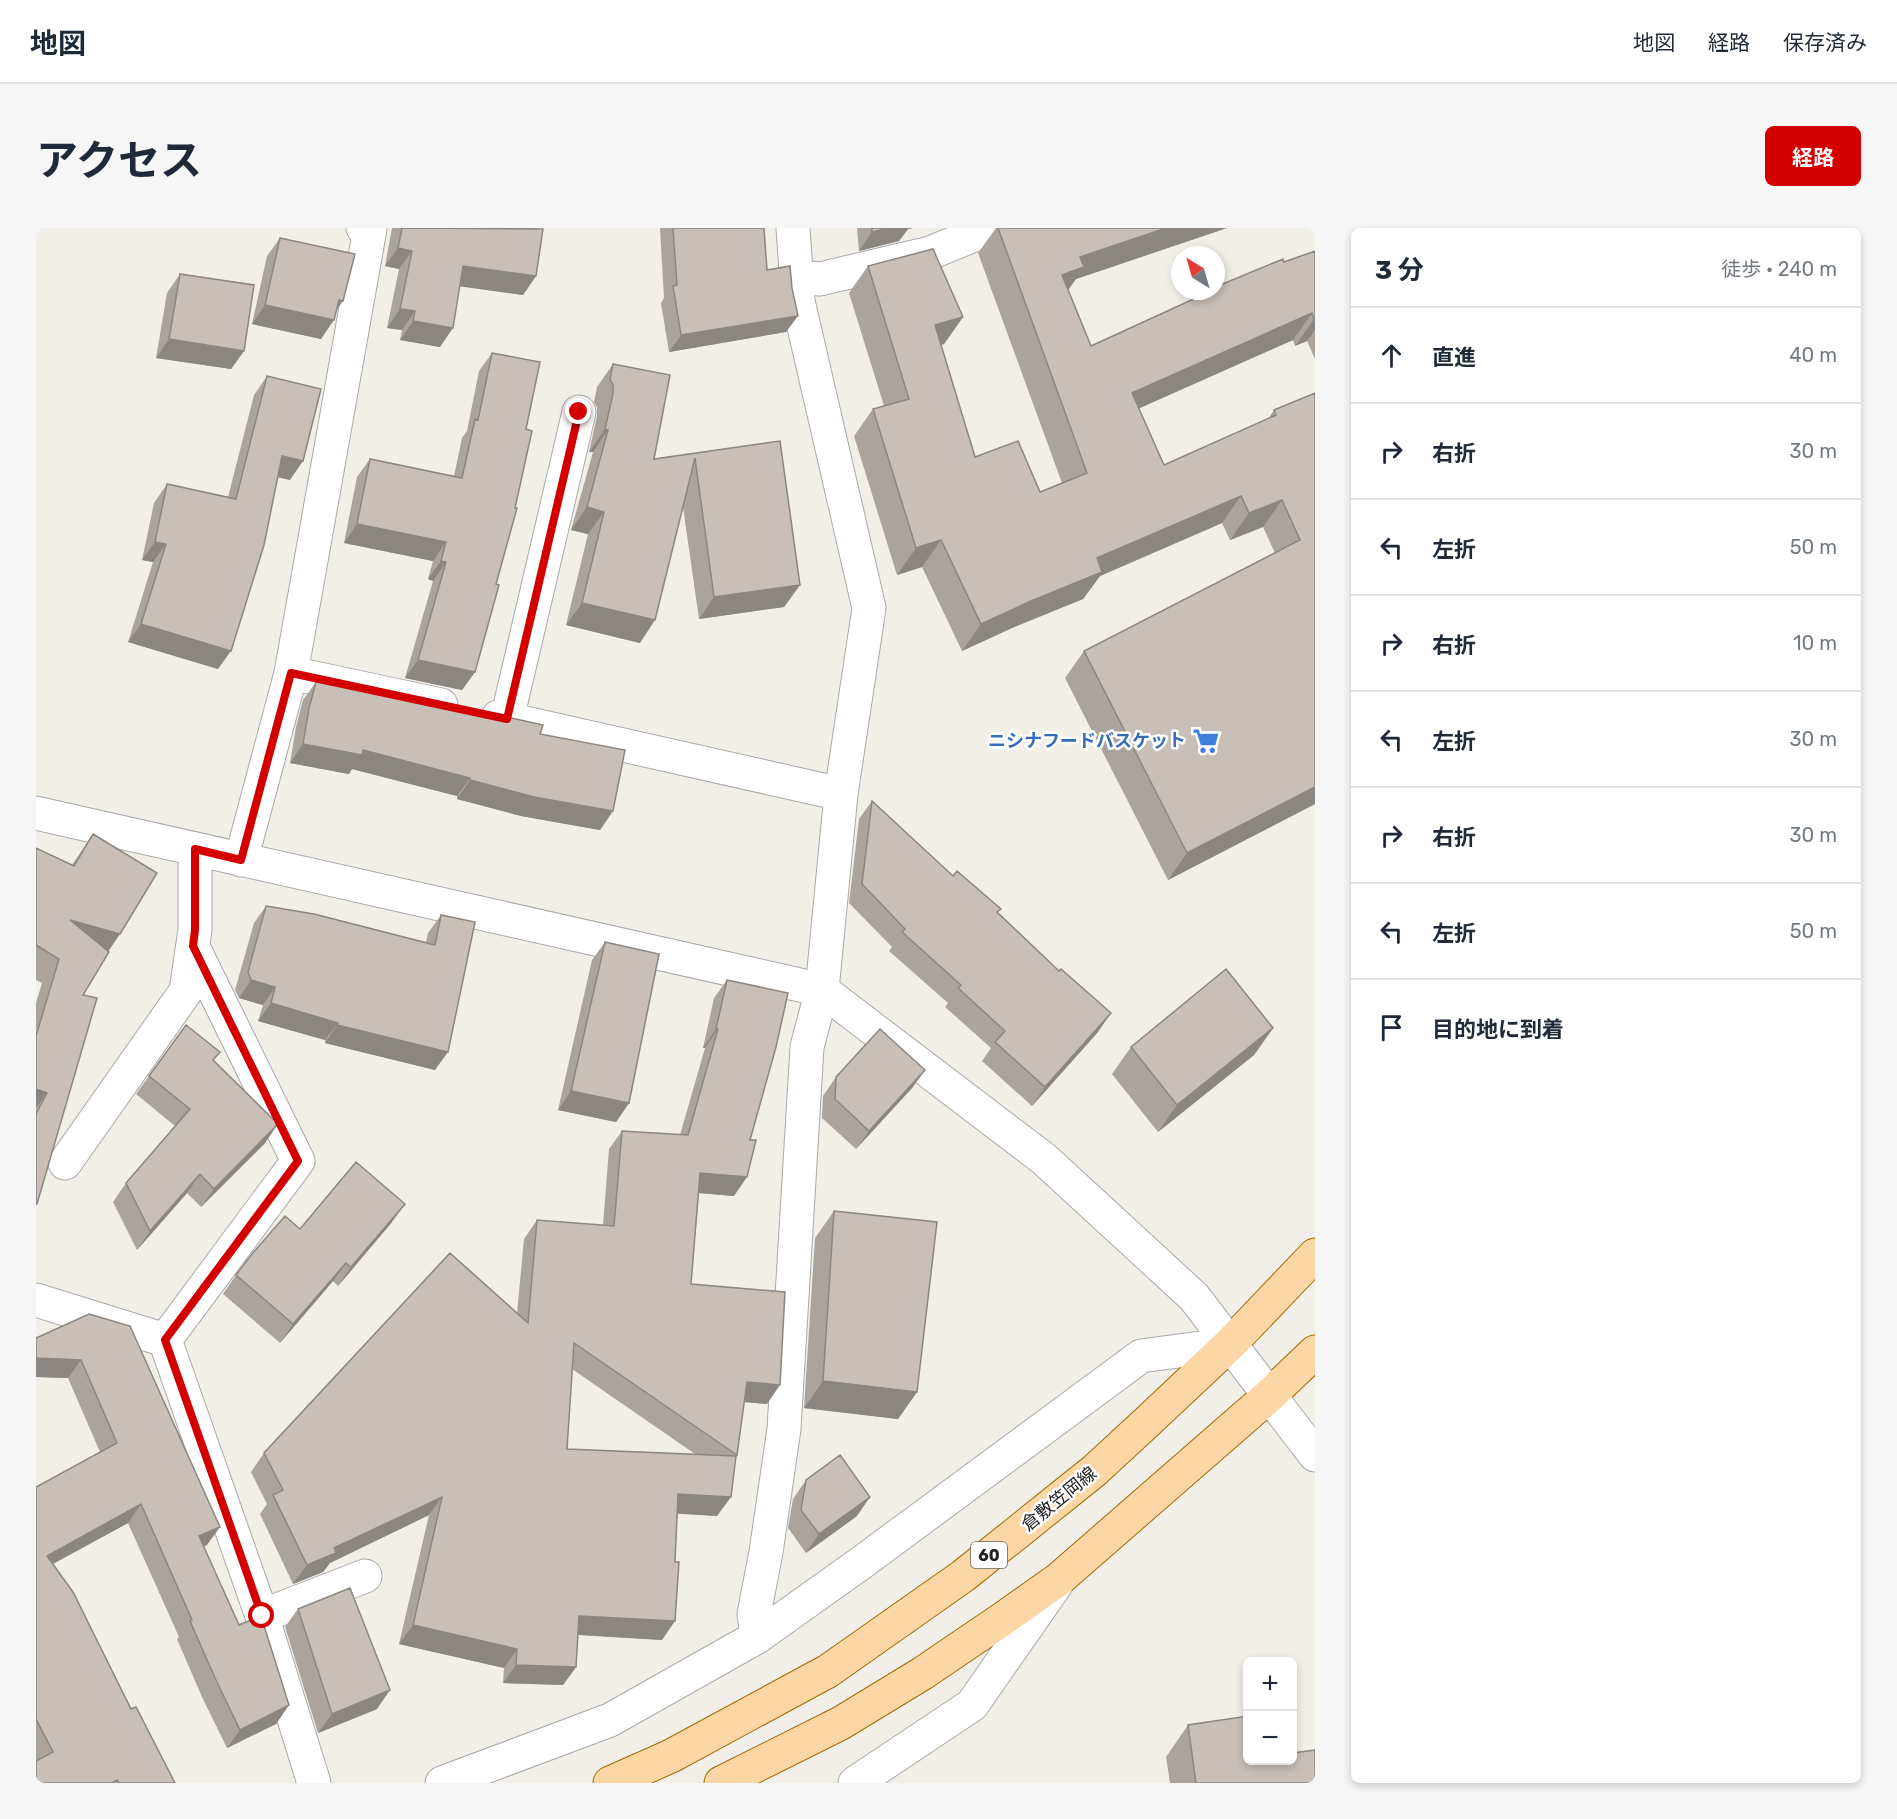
<!DOCTYPE html>
<html lang="ja">
<meta charset="utf-8">
<style>
body{margin:0;font-family:Rubik,"Noto Sans JP",sans-serif;background:#f6f6f7;color:#1f2937}
.controls{position:absolute;right:18px;bottom:18px;display:grid;overflow:hidden;border-radius:9px;box-shadow:0 3px 9px #0003}
.controls button{width:54px;height:54px;display:grid;place-items:center;padding:0;border:0;border-bottom:2px solid #e0e1e3;background:#fff;color:#1f2937;font:30px sans-serif}
.compass{position:absolute;left:1135px;top:18px;width:54px;height:54px;border-radius:50%;background:#fff;box-shadow:0 3px 9px #0003;rotate:323deg}
.stop{position:absolute;width:18px;height:18px;margin:-14px;border:4px solid #d40000;border-radius:50%;background:#fff}
.stop.end{background:#d40000;border-color:#fff;box-shadow:0 2px 6px #0008}
.list{margin:0;padding:0;list-style:none}
h2{display:flex;justify-content:space-between;align-items:center;height:78px;margin:0;padding:0 24px;font-size:26px}
h2 small{font-size:20px;font-weight:400;color:#747a83}
.list li{display:grid;grid-template-columns:39px 1fr auto;gap:18px;align-items:center;box-sizing:border-box;height:96px;padding:0 24px;border-top:2px solid #e0e1e3}
.list b{display:block;font-size:22px;white-space:nowrap}
.list em{font-size:20px;font-style:normal;color:#747a83}
.icon{flex:none;width:33px;height:33px;fill:none;stroke:currentColor;stroke-width:2;stroke-linecap:round;stroke-linejoin:round}
.map{position:relative;flex:none;width:1279px;height:1555px;overflow:hidden;border-radius:9px}
header{display:flex;align-items:center;gap:36px;box-sizing:border-box;height:84px;padding:0 30px;background:#fff;border-bottom:2px solid #e0e1e3}
header strong{font-size:28px}
nav{display:flex;gap:33px;margin-inline-start:auto;font-size:21px}
.intro{display:flex;align-items:center;justify-content:space-between;box-sizing:border-box;height:144px;padding:0 36px}
h1{margin:0;font-size:42px}
.button{padding:15px 27px;border-radius:9px;background:#d40000;color:#fff;font-size:21px;font-weight:700}
main{display:flex;gap:36px;padding:0 36px}
aside{flex:1;background:#fff;border-radius:9px;box-shadow:0 3px 9px #0003}
.map>svg:first-child{display:block}
.lines{fill:none;stroke-linecap:round;stroke-linejoin:round}
.minor-casing{stroke:#a9a9a9;stroke-width:35}
.major-casing{stroke:#a06b00;stroke-width:35}
.minor{stroke:#fff;stroke-width:33}
.major{stroke:#fcd6a4;stroke-width:33}
.wall{fill:#aba49e;fill-rule:evenodd}
.shaded-wall{fill:#8b8681}
.building{fill:#c7bfb8;stroke:#8b8681;stroke-width:1.5}
.route{stroke:#d40000;stroke-width:8}
.labels{text-anchor:middle;dominant-baseline:central;stroke-width:5;stroke-linejoin:round;paint-order:stroke}
.shield{fill:#fff;stroke:#646464;stroke-width:1.5}
.shield-label{font-size:16px;font-weight:bold;fill:#222}
.shop-label{font-size:18px;font-weight:bold;fill:#366cbe;stroke:#fff;text-anchor:end}
.street-label{font-size:18px;fill:#222;stroke:#fff}
</style>
<header>
<strong>地図</strong>
<nav><a>地図</a><a>経路</a><a>保存済み</a></nav>
</header>
<div class="intro"><h1>アクセス</h1><a class="button">経路</a></div>
<main>
<div class="map">
<svg width="1279" height="1555" viewBox="0 0 1279 1555">
<rect width="100%" height="100%" fill="#f2efe9"/>
<g class="lines">
<g class="minor-casing">
<path id="minor" d="M 761,49 L 784,51 L 894,25 L 955,0
M 255,445 L 405,477
M 462,489 L 805,566
M 471,491 L 543,184
M 0,585 L 786,762 L 1008,931 L 1158,1069 L 1279,1227
M 205,632 L 255,445 L 334,1 L 327,0
M 157,719 L 262,933 L 129,1112 L 226,1388 L 329,1348
M 29,935 L 150,763 L 159,702 L 159,621
M 0,1072 L 129,1112
M 226,1388 L 278,1555
M 721,1409 L 718,1386 L 730,1324 L 748,1201 L 771,819 L 786,762 L 805,566 L 833,380 L 762,73 L 757,0
M 406,1555 L 574,1492 L 721,1409 L 825,1335 L 1105,1128 L 1194,1116
M 819,1555 L 936,1477 L 1021,1355"/>
</g>
<g class="major-casing">
<path id="major" d="M 574,1555 L 635,1528 L 792,1443 L 927,1348 L 1058,1243 L 1110,1195 L 1194,1116 L 1279,1027
M 685,1555 L 805,1495 L 887,1445 L 968,1390 L 1023,1351 L 1234,1167 L 1279,1124"/>
</g>
<use href="#minor" class="minor"/>
<use href="#major" class="major"/>
</g>
<path class="wall" d="M 356,0 L 501,0 L 500,48 L 487,67 L 424,58 L 404,119 L 364,112 L 366,102 L 351,100 L 363,41 L 349,38 Z
M 624,0 L 728,0 L 731,42 L 756,60 L 750,104 L 633,124 L 625,75 L 628,70 Z
M 821,0 L 877,0 L 872,1 L 863,13 L 823,23 Z
M 960,0 L 1191,0 L 1040,51 L 1032,62 L 1055,118 L 1182,60 L 1184,57 L 1279,23 L 1279,131 L 1271,113 L 1259,118 L 1257,112 L 1103,180 L 1128,237 L 1232,191 L 1238,182 L 1279,165 L 1279,576 L 1132,652 L 1029,450 L 1048,423 L 1239,325 L 1227,299 L 1194,312 L 1186,295 L 1064,348 L 1047,371 L 976,400 L 926,423 L 886,339 L 861,347 L 818,208 L 837,181 L 848,178 L 813,65 L 832,38 L 927,89 L 908,116 L 905,117 L 939,229 L 1004,264 L 1026,255 L 942,25 Z
M 244,10 L 300,83 L 285,111 L 216,96 L 231,28 Z
M 144,46 L 208,123 L 195,141 L 120,130 L 131,65 Z
M 456,125 L 490,201 L 460,356 L 439,444 L 426,462 L 369,450 L 397,353 L 392,351 L 397,333 L 308,315 L 321,249 L 334,231 L 418,248 L 426,210 L 431,203 L 443,143 Z
M 577,136 L 618,231 L 744,213 L 764,357 L 748,379 L 663,391 L 647,279 L 604,415 L 530,397 L 552,306 L 535,302 L 557,224 L 553,224 L 561,188 L 561,179 L 558,174 L 561,159 Z
M 231,148 L 254,252 L 242,249 L 182,441 L 92,414 L 117,334 L 106,332 L 118,275 L 131,256 L 192,269 L 218,167 Z
M 280,454 L 371,469 L 372,468 L 504,506 L 577,583 L 564,602 L 485,588 L 421,571 L 421,568 L 316,541 L 313,546 L 254,535 L 260,499 L 267,472 Z
M 836,573 L 917,648 L 962,685 L 1062,804 L 996,878 L 946,833 L 955,820 L 909,779 L 912,775 L 853,723 L 856,719 L 813,675 L 823,591 Z
M 57,606 L 72,723 L 47,767 L 0,977 L 0,775 L 6,755 L 0,752 L 0,620 L 36,637 Z
M 230,678 L 390,714 L 392,705 L 405,687 L 399,842 L 289,815 L 289,812 L 222,793 L 227,777 L 203,770 L 199,762 L 218,695 Z
M 569,714 L 593,875 L 580,894 L 522,882 L 556,732 Z
M 691,752 L 698,968 L 663,965 L 655,1056 L 731,1176 L 708,1174 L 701,1227 L 681,1288 L 642,1285 L 626,1412 L 542,1407 L 540,1439 L 527,1457 L 467,1455 L 468,1440 L 363,1416 L 393,1287 L 294,1335 L 287,1344 L 257,1356 L 224,1286 L 231,1276 L 215,1244 L 228,1225 L 481,1085 L 488,1011 L 501,992 L 567,997 L 573,921 L 586,903 L 644,907 L 669,820 L 667,820 L 678,770 ZM 536,1141 L 659,1226 L 531,1221 Z
M 150,797 L 178,832 L 229,915 L 165,979 L 151,965 L 101,1022 L 77,974 L 90,955 L 139,898 L 100,866 Z
M 1237,800 L 1218,827 L 1122,904 L 1076,846 L 1095,819 Z
M 889,842 L 876,860 L 820,921 L 786,890 L 787,868 L 800,849 Z
M 798,983 L 881,1164 L 862,1191 L 768,1180 L 779,1010 Z
M 356,994 L 302,1058 L 297,1053 L 244,1115 L 187,1066 L 200,1047 L 264,1001 Z
M 53,1086 L 171,1317 L 167,1319 L 203,1397 L 253,1477 L 240,1496 L 191,1520 L 166,1469 L 141,1411 L 143,1409 L 92,1295 L 17,1336 L 95,1481 L 139,1555 L 0,1555 L 0,1259 L 64,1224 L 32,1150 L 0,1149 L 0,1110 Z
M 770,1252 L 821,1288 L 770,1325 L 752,1300 L 757,1271 Z
M 262,1381 L 341,1481 L 282,1505 L 249,1399 Z
M 1152,1497 L 1212,1533 L 1279,1555 L 1134,1555 L 1130,1529 Z"/>
<path class="shaded-wall" d="M 853,0 L 877,0 L 872,1 L 863,13 L 823,23 L 836,4 Z
M 1130,0 L 1191,0 L 1040,51 L 1029,66 L 1026,47 L 1044,29 Z
M 362,20 L 376,23 L 363,41 L 349,38 Z
M 427,38 L 500,48 L 487,67 L 414,57 Z
M 303,72 L 307,73 L 294,91 L 298,92 L 285,111 L 216,96 L 229,77 Z
M 364,81 L 379,83 L 366,102 L 351,100 Z
M 1276,85 L 1257,112 L 1077,192 L 1096,165 Z
M 762,88 L 750,104 L 633,124 L 645,107 Z
M 927,89 L 908,116 L 880,124 L 899,97 Z
M 1278,91 L 1279,91 L 1279,102 L 1271,113 L 1259,118 Z
M 377,93 L 417,100 L 404,119 L 364,112 Z
M 133,111 L 208,123 L 195,141 L 120,130 Z
M 569,201 L 572,202 L 557,224 L 553,224 Z
M 246,228 L 267,233 L 254,252 L 233,247 Z
M 1205,268 L 1186,295 L 1064,348 L 1047,371 L 976,400 L 926,423 L 945,396 L 1061,330 Z
M 1246,272 L 1227,299 L 1194,312 L 1213,285 Z
M 551,279 L 568,284 L 552,306 L 535,302 Z
M 321,296 L 410,314 L 397,333 L 308,315 Z
M 905,312 L 886,339 L 861,347 L 880,320 Z
M 119,314 L 130,316 L 117,334 L 106,332 Z
M 405,333 L 410,334 L 397,353 L 392,351 Z
M 764,357 L 748,379 L 663,391 L 678,369 Z
M 546,375 L 619,392 L 604,415 L 530,397 Z
M 105,396 L 195,423 L 182,441 L 92,414 Z
M 382,432 L 439,444 L 426,462 L 369,450 Z
M 267,516 L 327,522 L 434,550 L 421,568 L 316,541 L 313,546 L 254,535 Z
M 434,552 L 577,583 L 564,602 L 485,588 L 421,571 Z
M 1279,559 L 1279,576 L 1132,652 L 1151,625 Z
M 34,692 L 84,706 L 67,731 Z
M 215,752 L 239,759 L 227,777 L 203,770 Z
M 235,775 L 302,795 L 289,812 L 222,793 Z
M 1075,785 L 1062,804 L 996,878 L 1009,859 Z
M 301,797 L 412,824 L 399,842 L 289,815 Z
M 1237,800 L 1218,827 L 1122,904 L 1141,877 Z
M 680,801 L 682,801 L 669,820 L 667,820 Z
M 889,842 L 876,860 L 820,921 L 833,903 Z
M 0,861 L 11,865 L 0,880 Z
M 535,863 L 593,875 L 580,894 L 522,882 Z
M 242,896 L 229,915 L 165,979 L 178,961 Z
M 664,945 L 711,949 L 698,968 L 651,964 Z
M 164,946 L 151,965 L 101,1022 L 114,1003 Z
M 369,976 L 356,994 L 302,1058 L 315,1039 Z
M 310,1035 L 297,1053 L 244,1115 L 257,1096 Z
M 0,1130 L 45,1132 L 32,1150 L 0,1149 Z
M 787,1153 L 881,1164 L 862,1191 L 768,1180 Z
M 711,1154 L 744,1157 L 731,1176 L 698,1173 Z
M 642,1266 L 695,1269 L 681,1288 L 629,1285 Z
M 406,1269 L 393,1287 L 294,1335 L 287,1344 L 257,1356 L 271,1337 L 298,1320 Z
M 834,1269 L 821,1288 L 770,1325 L 783,1306 Z
M 105,1276 L 92,1295 L 0,1345 L 11,1328 Z
M 184,1299 L 171,1317 L 150,1327 L 163,1308 Z
M 543,1388 L 639,1393 L 626,1412 L 529,1406 Z
M 377,1397 L 481,1421 L 468,1440 L 363,1416 Z
M 480,1437 L 540,1439 L 527,1457 L 467,1455 Z
M 354,1462 L 341,1481 L 282,1505 L 296,1486 Z
M 253,1477 L 240,1496 L 191,1520 L 204,1502 Z"/>
<path class="building" d="M 366,0 L 507,1 L 500,48 L 427,38 L 417,100 L 377,93 L 379,83 L 364,81 L 376,23 L 362,20 Z
M 637,0 L 728,0 L 731,42 L 754,38 L 756,60 L 762,88 L 645,107 L 637,58 L 641,57 Z
M 836,0 L 852,0 L 836,4 Z
M 962,0 L 1130,0 L 1044,29 L 1048,39 L 1026,47 L 1055,118 L 1175,63 L 1180,63 L 1180,61 L 1184,59 L 1184,57 L 1247,31 L 1248,34 L 1279,23 L 1279,91 L 1278,91 L 1276,85 L 1096,165 L 1128,237 L 1240,187 L 1238,182 L 1279,165 L 1279,559 L 1151,625 L 1048,423 L 1264,312 L 1246,272 L 1213,285 L 1205,268 L 1061,330 L 1066,344 L 995,373 L 945,396 L 905,312 L 880,320 L 837,181 L 873,171 L 832,38 L 897,21 L 927,89 L 899,97 L 939,229 L 982,213 L 1004,264 L 1051,245 Z
M 244,10 L 319,26 L 307,73 L 303,72 L 298,92 L 229,77 Z
M 144,46 L 218,57 L 208,123 L 133,111 Z
M 456,125 L 504,134 L 490,201 L 496,203 L 479,280 L 481,280 L 460,356 L 463,357 L 439,444 L 382,432 L 410,334 L 405,333 L 410,314 L 321,296 L 334,231 L 426,250 L 439,191 L 442,192 Z
M 577,136 L 634,147 L 618,231 L 744,213 L 764,357 L 678,369 L 659,230 L 619,392 L 546,375 L 568,284 L 551,279 L 572,202 L 569,201 L 577,166 L 577,157 L 574,151 Z
M 231,148 L 285,161 L 267,233 L 246,228 L 228,317 L 195,423 L 105,396 L 130,316 L 119,314 L 131,256 L 200,271 Z
M 280,454 L 371,469 L 372,468 L 480,491 L 507,497 L 504,506 L 589,522 L 577,583 L 498,569 L 434,552 L 434,550 L 327,522 L 326,527 L 267,516 L 273,480 Z
M 836,573 L 917,648 L 921,643 L 965,681 L 961,684 L 1023,743 L 1025,741 L 1075,785 L 1009,859 L 959,814 L 969,803 L 922,760 L 925,757 L 866,704 L 869,701 L 826,656 Z
M 57,606 L 121,645 L 84,706 L 34,692 L 73,724 L 47,767 L 61,770 L 1,976 L 0,976 L 0,886 L 11,865 L 0,861 L 0,808 L 23,731 L 0,717 L 0,620 L 38,638 Z
M 230,678 L 278,686 L 399,717 L 405,687 L 439,694 L 412,824 L 301,797 L 302,795 L 235,775 L 239,759 L 215,752 L 212,744 Z
M 569,714 L 623,726 L 593,875 L 535,863 Z
M 1190,741 L 1237,800 L 1141,877 L 1095,819 Z
M 691,752 L 752,765 L 740,819 L 714,912 L 720,912 L 711,949 L 664,945 L 655,1056 L 749,1064 L 744,1157 L 711,1154 L 701,1227 L 538,1115 L 531,1221 L 700,1228 L 695,1269 L 642,1266 L 639,1334 L 643,1334 L 639,1393 L 543,1388 L 540,1439 L 480,1437 L 481,1421 L 377,1397 L 406,1269 L 298,1320 L 300,1325 L 271,1337 L 237,1267 L 247,1262 L 228,1225 L 414,1025 L 492,1095 L 501,992 L 578,998 L 586,903 L 652,907 L 682,801 L 680,801 Z
M 150,797 L 184,824 L 177,832 L 242,896 L 178,961 L 164,946 L 114,1003 L 90,955 L 154,881 L 113,848 Z
M 844,801 L 889,842 L 833,903 L 799,871 L 800,849 Z
M 320,934 L 369,976 L 315,1039 L 310,1035 L 257,1096 L 200,1047 L 216,1026 L 249,988 L 264,1001 Z
M 798,983 L 901,994 L 881,1164 L 787,1153 Z
M 53,1086 L 94,1098 L 184,1299 L 163,1308 L 203,1397 L 225,1388 L 253,1477 L 204,1502 L 179,1450 L 154,1393 L 156,1392 L 105,1276 L 11,1328 L 37,1364 L 95,1481 L 100,1479 L 139,1555 L 83,1555 L 81,1552 L 76,1555 L 0,1555 L 0,1533 L 17,1524 L 0,1491 L 0,1259 L 81,1215 L 45,1132 L 0,1130 L 0,1110 Z
M 804,1227 L 834,1269 L 783,1306 L 765,1282 L 770,1252 Z
M 314,1360 L 354,1462 L 296,1486 L 262,1381 Z
M 1212,1488 L 1212,1533 L 1257,1533 L 1257,1525 L 1279,1522 L 1279,1555 L 1160,1555 L 1152,1497 Z"/>
<g class="lines">
<path class="route" d="M 226,1388 L 129,1112 L 262,933 L 157,718 L 159,702 L 159,621 L 205,632 L 255,445 L 471,491 L 543,184"/>
</g>
<defs>
<g id="supermarket-bare" transform="scale(2.07)"><path d="M-6-5.5h2.5l.6 2H6L4.5 2H-2.5L-4.4-4H-6ZM-1.5 3.2a1.3 1.3 0 1 0 .1 0ZM3 3.2a1.3 1.3 0 1 0 .1 0Z" fill="#3f7fe0" stroke="#fff" stroke-width="2.5" paint-order="stroke"/></g>
</defs>
<g fill-rule="evenodd">
<use href="#supermarket-bare" x="1170" y="513"/>
</g>
<g class="labels">
<rect class="shield" x="935" y="1314" width="36" height="26" rx="4.5"/>
<g class="shield-label">
<text x="953" y="1327">60</text>
</g>
<g class="shop-label">
<text x="1150" y="513">ニシナフードバスケット</text>
</g>
<g class="street-label">
<text transform="translate(1023 1271) rotate(-39)">倉敷笠岡線</text>
</g>
</g>
</svg>
<div class="controls">
<button>+</button>
<button>−</button>
</div>
<svg class="compass" viewBox="-18 -18 36 36"><path d="M0-13l5 13h-10z" fill="#e53935"/><path d="M0 13l5-13h-10z" fill="#747a83"/></svg>
<div class="stop" style="left:226px;top:1388px"></div>
<div class="stop end" style="left:543px;top:184px"></div>
</div>
<aside>
<h2>3 分<small>徒歩 · 240 m</small></h2>
<ul class="list">
<li><svg class="icon" aria-label="ahead" viewBox="0 0 24 24"><path d="M12 20V5M6 11l6-6 6 6"/></svg><div><b>直進</b></div><em>40 m</em></li>
<li><svg class="icon" aria-label="right" viewBox="0 0 24 24"><path d="M7 20v-9h11M14 6l5 5-5 5"/></svg><div><b>右折</b></div><em>30 m</em></li>
<li><svg class="icon" aria-label="left" viewBox="0 0 24 24"><path d="M17 20v-9H6M10 6l-5 5 5 5"/></svg><div><b>左折</b></div><em>50 m</em></li>
<li><svg class="icon" aria-label="right" viewBox="0 0 24 24"><path d="M7 20v-9h11M14 6l5 5-5 5"/></svg><div><b>右折</b></div><em>10 m</em></li>
<li><svg class="icon" aria-label="left" viewBox="0 0 24 24"><path d="M17 20v-9H6M10 6l-5 5 5 5"/></svg><div><b>左折</b></div><em>30 m</em></li>
<li><svg class="icon" aria-label="right" viewBox="0 0 24 24"><path d="M7 20v-9h11M14 6l5 5-5 5"/></svg><div><b>右折</b></div><em>30 m</em></li>
<li><svg class="icon" aria-label="left" viewBox="0 0 24 24"><path d="M17 20v-9H6M10 6l-5 5 5 5"/></svg><div><b>左折</b></div><em>50 m</em></li>
<li><svg class="icon" aria-label="arrive" viewBox="0 0 24 24"><path d="M6 21V4h12l-3 4 3 4H6"/></svg><div><b>目的地に到着</b></div></li>
</ul>
</aside>
</main>
